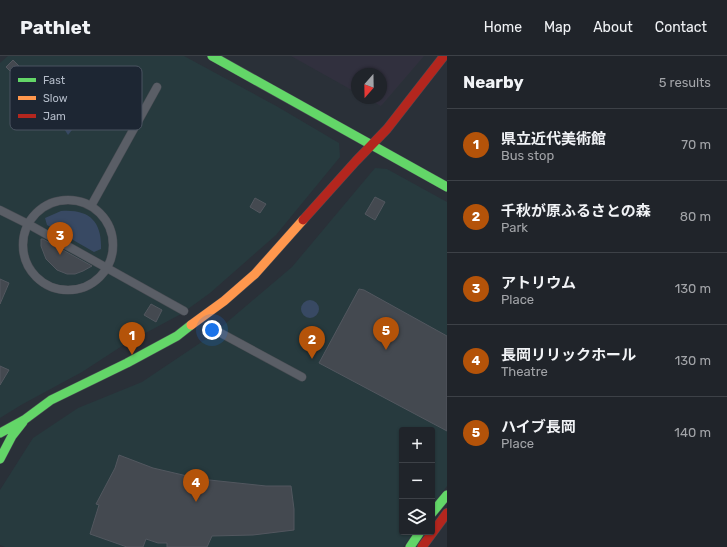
<!DOCTYPE html>
<meta charset="utf-8">
<style>
body{margin:0;font-family:Rubik,"Noto Sans JP",sans-serif;background:#282c32;color:#f1f3f6}
.controls{position:absolute;right:12px;bottom:12px;display:grid;overflow:hidden;border-radius:4px;box-shadow:0 1px 3px #0004}
.controls button{width:36px;height:36px;display:grid;place-items:center;padding:0;border:0;border-bottom:1px solid #3d4147;background:#20242a;color:#f1f3f6;font:20px sans-serif}
.compass{position:absolute;left:351px;top:12px;width:36px;height:36px;border-radius:50%;background:#20242a;box-shadow:0 1px 3px #0004;rotate:200deg}
.you{position:absolute;left:212px;top:274px;width:14px;height:14px;margin:-10px;border:3px solid #fff;border-radius:50%;background:#1a73e8;box-shadow:0 0 0 6px #1a73e833}
.badge{display:grid;place-items:center;width:26px;height:26px;border-radius:50%;background:#b45309;color:#fff;font-size:13px;font-weight:700}
.pin{position:absolute;translate:-50% -33px;filter:drop-shadow(0 1px 2px #0008)}
.pin::after{content:'';position:absolute;top:21px;width:14px;height:12px;background:inherit;clip-path:polygon(0 0,100% 0,50% 100%)}
.list{margin:0;padding:0;list-style:none}
h2{display:flex;justify-content:space-between;align-items:center;height:52px;margin:0;padding:0 16px;font-size:17px}
h2 small{font-size:13px;font-weight:400;color:#a2a4a8}
.list li{display:grid;grid-template-columns:26px 1fr auto;gap:12px;align-items:center;box-sizing:border-box;height:72px;padding:0 16px;border-top:1px solid #3d4147}
.list b{display:block;font-size:15px;white-space:nowrap}
.list p{margin:0;font-size:13px;white-space:nowrap;color:#a2a4a8}
.list em{font-size:13px;font-style:normal;color:#a2a4a8}
.icon{flex:none;width:22px;height:22px;fill:none;stroke:currentColor;stroke-width:2;stroke-linecap:round;stroke-linejoin:round}
.map{position:relative;flex:none;width:447px;height:491px;overflow:hidden}
header{display:flex;align-items:center;gap:24px;box-sizing:border-box;height:56px;padding:0 20px;background:#20242a;border-bottom:1px solid #3d4147}
header strong{font-size:19px}
nav{display:flex;gap:22px;margin-inline-start:auto;font-size:14px}
main{display:flex}
aside{flex:1;background:#20242a}
.map>svg:first-child{display:block}
.medical{fill:#31303e}
.green{fill:#273a3e}
.water{fill:#384963}
.building{fill:#444950;stroke:#52575f}
.lines{fill:none;stroke-linecap:round;stroke-linejoin:round}
.street-casing{stroke:#484c53;stroke-width:9}
.fast-casing{stroke:#484c53;stroke-width:10}
.slow-casing{stroke:#484c53;stroke-width:10}
.jam-casing{stroke:#484c53;stroke-width:10}
.street{stroke:#5a5e66;stroke-width:8}
.fast{stroke:#63d668;stroke-width:9}
.slow{stroke:#ff974d;stroke-width:9}
.jam{stroke:#b3261e;stroke-width:9}
.key{fill:#1d2633;stroke:#4a5360;stroke-width:1}
.key-label{font-size:11px;fill:#b4bcc9}
</style>
<header>
<strong>Pathlet</strong>
<nav><a>Home</a><a>Map</a><a>About</a><a>Contact</a></nav>
</header>
<main>
<div class="map">
<svg width="447" height="491" viewBox="0 0 447 491">
<rect width="100%" height="100%" fill="#2a3038"/>
<path class="medical" d="M 291,0 L 424,0 L 381,50 L 366,42 L 381,42 L 381,18 L 357,18 L 357,37 Z"/>
<path class="green" d="M 8,0 L 184,0 L 278,51 L 339,87 L 340,101 L 276,179 L 210,237 L 181,258 L 125,288 L 82,316 L 21,349 L 0,362 L 0,7 Z
M 375,112 L 387,113 L 447,146 L 447,430 L 432,450 L 432,374 L 402,374 L 402,476 L 414,476 L 403,491 L 5,491 L 0,489 L 0,434 L 33,382 L 78,352 L 142,326 L 212,279 L 292,211 Z"/>
<path class="water" d="M 83,16 L 89,16 L 90,22 L 89,26 L 79,21 L 65,27 L 61,32 L 62,38 L 77,65 L 76,69 L 68,79 L 63,71 L 72,69 L 74,63 C 68,54 47,30 65,23 C 71,21 79,20 83,16 Z
M 61,155 C 89,153 102,165 101,193 L 94,196 L 47,169 L 45,162 Z
M301 253a9 9 0 1 1 18 0a9 9 0 1 1-18 0Z"/>
<path class="building" d="M 13,4 L 19,10 L 12,17 L 6,11 Z
M 375,141 L 385,146 L 375,164 L 365,158 Z
M 255,142 L 266,148 L 260,157 L 250,151 Z
M 41,183 L 43,183 L 92,210 L 83,215 L 75,218 L 67,218 L 57,214 L 46,203 L 41,190 Z
M 0,223 L 9,227 L 0,248 Z
M 359,233 L 364,234 L 447,280 L 447,375 L 319,307 Z
M 151,248 L 162,254 L 156,266 L 144,259 Z
M 0,310 L 9,314 L 0,329 Z
M 119,399 L 153,412 L 200,423 L 266,430 L 291,430 L 294,453 L 294,474 L 253,479 L 212,480 L 207,491 L 167,491 L 167,487 L 158,487 L 146,483 L 143,491 L 127,491 L 90,478 L 99,449 L 96,448 L 115,412 Z"/>
<g class="lines">
<g class="street-casing">
<path id="street" d="M23 189a45 45 0 1 1 90 0a45 45 0 1 1-90 0Z
M 91,150 L 157,31
M 0,154 L 28,168 L 184,255
M 217,275 L 302,321"/>
</g>
<g class="fast-casing">
<path id="fast" d="M 212,0 L 447,131
M 0,377 L 24,364 L 51,344 L 127,307 L 177,280 L 191,269
M 0,403 L 12,380 L 23,366
M 432,457 L 447,439
M 410,491 L 420,476"/>
</g>
<g class="slow-casing">
<path id="slow" d="M 191,269 L 224,245 L 255,218 L 303,164"/>
</g>
<g class="jam-casing">
<path id="jam" d="M 303,164 L 356,105 L 387,73 L 444,0
M 422,491 L 447,457"/>
</g>
<use href="#street" class="street"/>
<use href="#fast" class="fast"/>
<use href="#slow" class="slow"/>
<use href="#jam" class="jam"/>
</g>
<rect x="10" y="10" width="132" height="64" rx="6" class="key"/>
<rect x="18" y="22" width="18" height="4" fill="#63d668"/>
<rect x="18" y="40" width="18" height="4" fill="#ff974d"/>
<rect x="18" y="58" width="18" height="4" fill="#b3261e"/>
<g class="key-label">
<text x="43" y="28">Fast</text>
<text x="43" y="46">Slow</text>
<text x="43" y="64">Jam</text>
</g>
</svg>
<div class="controls">
<button>+</button>
<button>−</button>
<button><svg class="icon" aria-label="layers" viewBox="0 0 24 24"><path d="M12 4l9 5-9 5-9-5zM3 14l9 5 9-5"/></svg></button>
</div>
<svg class="compass" viewBox="-18 -18 36 36"><path d="M0-13l5 13h-10z" fill="#e53935"/><path d="M0 13l5-13h-10z" fill="#a2a4a8"/></svg>
<div class="you"></div>
<div class="pin badge" style="left:132px;top:299px">1</div>
<div class="pin badge" style="left:312px;top:303px">2</div>
<div class="pin badge" style="left:60px;top:199px">3</div>
<div class="pin badge" style="left:196px;top:446px">4</div>
<div class="pin badge" style="left:386px;top:294px">5</div>
</div>
<aside>
<h2>Nearby<small>5 results</small></h2>
<ul class="list">
<li><span class="badge">1</span><div><b>県立近代美術館</b><p>Bus stop</p></div><em>70 m</em></li>
<li><span class="badge">2</span><div><b>千秋が原ふるさとの森</b><p>Park</p></div><em>80 m</em></li>
<li><span class="badge">3</span><div><b>アトリウム</b><p>Place</p></div><em>130 m</em></li>
<li><span class="badge">4</span><div><b>長岡リリックホール</b><p>Theatre</p></div><em>130 m</em></li>
<li><span class="badge">5</span><div><b>ハイブ長岡</b><p>Place</p></div><em>140 m</em></li>
</ul>
</aside>
</main>
